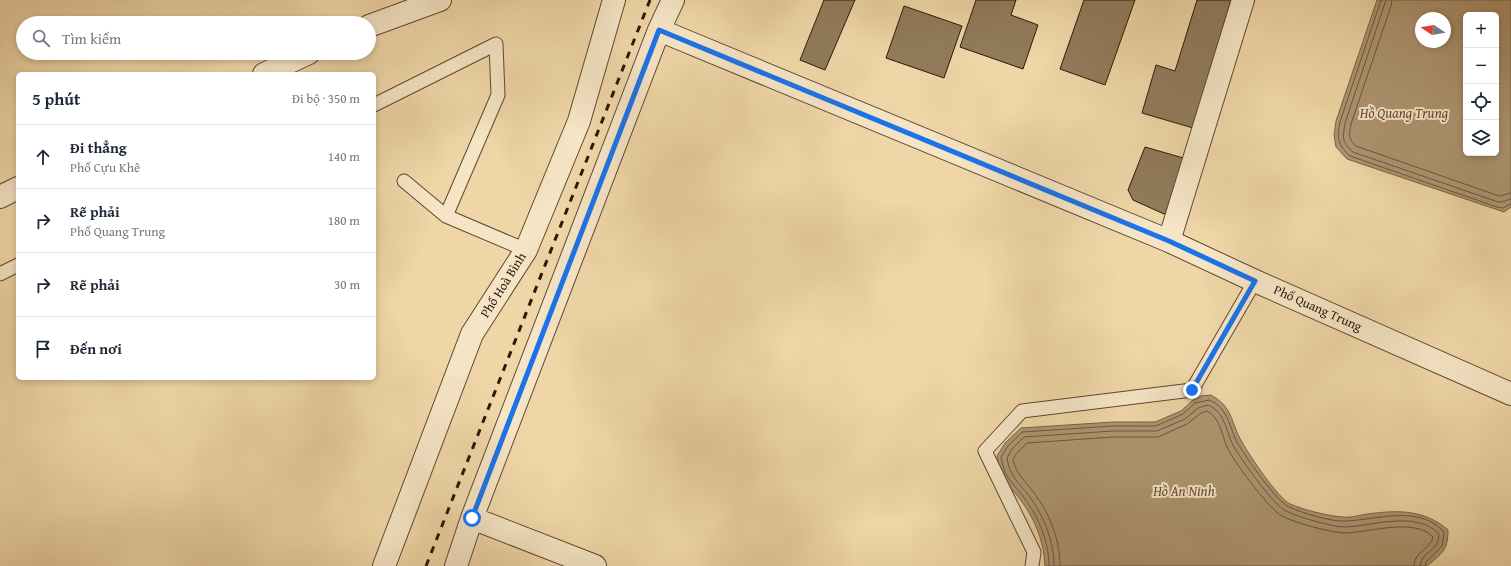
<!DOCTYPE html>
<html lang="vi">
<meta charset="utf-8">
<style>
body{margin:0;font-family:"Gentium Book Plus",serif;background:#f2f2f3;color:#1f2937}
.controls{position:absolute;right:12px;top:12px;display:grid;overflow:hidden;border-radius:6px;box-shadow:0 2px 6px #0003}
.controls button{width:36px;height:36px;display:grid;place-items:center;padding:0;border:0;border-bottom:1px solid #e0e1e3;background:#fff;color:#1f2937;font:20px sans-serif}
.compass{position:absolute;left:1415px;top:12px;width:36px;height:36px;border-radius:50%;background:#fff;box-shadow:0 2px 6px #0003;rotate:282deg}
.stop{position:absolute;width:12px;height:12px;margin:-9px;border:3px solid #1a73e8;border-radius:50%;background:#fff}
.stop.end{background:#1a73e8;border-color:#fff;box-shadow:0 1px 4px #0008}
.list{margin:0;padding:0;list-style:none}
h2{display:flex;justify-content:space-between;align-items:center;height:52px;margin:0;padding:0 16px;font-size:17px}
h2 small{font-size:13px;font-weight:400;color:#747a83}
.list li{display:grid;grid-template-columns:26px 1fr auto;gap:12px;align-items:center;box-sizing:border-box;height:64px;padding:0 16px;border-top:1px solid #e0e1e3}
.list b{display:block;font-size:15px;white-space:nowrap}
.list p{margin:0;font-size:13px;white-space:nowrap;color:#747a83}
.list em{font-size:13px;font-style:normal;color:#747a83}
.icon{flex:none;width:22px;height:22px;fill:none;stroke:currentColor;stroke-width:2;stroke-linecap:round;stroke-linejoin:round}
.map{position:relative;flex:none;width:1511px;height:566px;overflow:hidden}
.search{position:absolute;background:#fff;box-shadow:0 2px 6px #0003;left:16px;top:16px;width:360px;height:44px;display:flex;align-items:center;gap:10px;box-sizing:border-box;padding:0 14px;border-radius:22px;color:#747a83;font-size:15px}
.panel{position:absolute;background:#fff;box-shadow:0 2px 6px #0003;left:16px;top:72px;width:360px;height:308px;border-radius:6px}
.map>svg:first-child{display:block}
.water{fill:#ad9571;stroke:#796347;fill-rule:evenodd}
.lines{fill:none;stroke-linecap:round;stroke-linejoin:round}
.shore{stroke:#6c563d;stroke-width:1}
.building{fill:#917b5b;stroke:#2c1809}
.lane-casing{stroke:#5d4830;stroke-width:15}
.street-casing{stroke:#5d4830;stroke-width:24}
.lane{stroke:#f5e4c5;stroke-width:13}
.street{stroke:#f5e4c5;stroke-width:22}
.rail{stroke:#2c1809;stroke-width:3;stroke-dasharray:7 7;stroke-linecap:butt}
.route{stroke:#1a73e8;stroke-width:5}
.labels{text-anchor:middle;dominant-baseline:central;stroke-width:4;stroke-linejoin:round;paint-order:stroke}
.street-label{font-size:13px;fill:#2c1809;stroke:#f5e4c5}
.water-label{font-size:14px;font-style:italic;fill:#604a33;stroke:#f5e4c5}
</style>
<div class="map">
<svg width="1511" height="566" viewBox="0 0 1511 566">
<rect width="100%" height="100%" fill="#efd6a6"/>
<filter id="stains"><feTurbulence type="fractalNoise" baseFrequency=".005" numOctaves="4"/><feColorMatrix values="0 0 0 0 .2 0 0 0 0 .09 0 0 0 0 .02 0 0 0 .5 -.17"/></filter>
<radialGradient id="worn" r=".72"><stop offset=".6" stop-color="#630" stop-opacity="0"/><stop offset="1" stop-color="#630" stop-opacity=".3"/></radialGradient>
<path class="water" d="M 1377,0 L 1511,0 L 1511,207 L 1504,212 L 1347,159 L 1336,147 L 1334,135 L 1336,121 ZM 1466,15 L 1496,15 L 1496,153 L 1466,153 ZM 1421,18 L 1445,18 L 1445,42 L 1421,42 Z
M 1211,395 C 1234,408 1230,422 1242,442 C 1249,455 1278,498 1290,504 C 1304,510 1328,516 1343,517 C 1351,518 1360,515 1368,514 C 1397,510 1424,509 1448,530 C 1448,551 1442,553 1427,566 L 1045,566 C 1044,543 1036,521 1022,502 C 1017,494 1009,488 1004,480 C 999,474 999,464 997,456 L 1005,443 L 1021,428 L 1113,422 L 1155,422 L 1181,411 L 1193,400 L 1201,396 Z"/>
<g class="lines">
<path class="shore" d="M 1381,0 L 1340,122 C 1337,138 1337,144 1350,156 L 1497,207 L 1503,208 L 1511,204
M 1386,0 L 1345,123 C 1343,137 1341,142 1353,152 L 1498,202 L 1502,202 L 1511,199
M 1392,0 L 1391,6 L 1351,124 C 1349,134 1348,139 1356,146 L 1499,196 L 1511,193
M 1049,566 C 1049,542 1039,518 1025,499 C 1013,482 1005,480 1001,457 L 1008,446 L 1022,432 L 1113,426 L 1156,426 L 1183,414 L 1195,403 L 1209,400 C 1229,408 1229,428 1238,444 C 1246,457 1277,502 1289,507 C 1302,513 1332,522 1345,521 C 1377,520 1419,504 1444,532 L 1442,546 L 1426,562 L 1425,566
M 1054,566 C 1054,541 1044,517 1030,497 C 1019,482 1010,478 1007,458 L 1012,449 L 1024,437 L 1113,431 L 1157,431 L 1185,419 L 1198,408 L 1208,405 C 1225,412 1226,431 1233,445 C 1240,458 1274,506 1286,511 C 1298,517 1332,527 1345,527 C 1373,526 1416,510 1439,534 C 1440,551 1421,551 1420,566
M 1060,566 C 1060,540 1050,514 1034,493 C 1026,481 1016,475 1013,459 L 1017,453 L 1027,443 L 1113,437 L 1158,437 L 1187,424 L 1201,413 L 1207,411 C 1220,417 1222,436 1227,447 C 1234,462 1269,509 1282,516 C 1295,523 1329,532 1344,533 C 1367,533 1415,517 1433,537 C 1431,549 1414,551 1414,566"/>
</g>
<path class="building" d="M 824,0 L 855,0 L 825,70 L 800,60 Z
M 976,0 L 1016,0 L 1011,15 L 1038,25 L 1023,69 L 960,47 Z
M 1084,0 L 1135,0 L 1105,85 L 1060,69 Z
M 1197,0 L 1231,0 L 1193,128 L 1142,113 L 1156,65 L 1175,71 Z
M 904,6 L 962,26 L 944,78 L 886,58 Z
M 1145,147 L 1187,159 L 1169,213 L 1164,214 L 1133,200 L 1128,190 Z"/>
<g class="lines">
<g class="lane-casing">
<path id="lane" d="M 374,105 L 496,44 L 498,95 L 446,216
M 404,181 L 446,216 L 526,250
M 0,274 L 18,265
M 1032,566 L 1034,552 L 985,451 L 1022,411 L 1192,390 L 1255,281"/>
</g>
<g class="street-casing">
<path id="street" d="M 369,26 L 440,0
M 659,30 L 1169,241 L 1255,281 L 1511,394
M 264,74 L 309,53
M 0,197 L 18,188
M 1169,241 L 1243,0
M 472,518 L 595,566
M 384,566 L 472,334 L 526,250 L 579,121 L 614,0
M 456,566 L 472,518 L 659,30 L 673,0"/>
</g>
<use href="#lane" class="lane"/>
<use href="#street" class="street"/>
<path class="rail" d="M 426,566 L 650,0"/>
</g>
<g class="lines">
<path class="route" d="M 472,518 L 659,30 L 1169,241 L 1255,281 L 1192,390"/>
</g>
<g class="labels">
<g class="street-label">
<text transform="translate(503 285) rotate(-58)">Phố Hoà Bình</text>
<text transform="translate(1318 308) rotate(24)">Phố Quang Trung</text>
</g>
<g class="water-label">
<text x="1404" y="113">Hồ Quang Trung</text>
<text x="1184" y="491">Hồ An Ninh</text>
</g>
</g>
<rect width="100%" height="100%" filter="url(#stains)"/>
<rect width="100%" height="100%" fill="url(#worn)"/>
</svg>
<div class="controls">
<button>+</button>
<button>−</button>
<button><svg class="icon" aria-label="locate" viewBox="0 0 24 24"><circle cx="12" cy="12" r="6"/><path d="M12 2v4M12 18v4M2 12h4M18 12h4"/></svg></button>
<button><svg class="icon" aria-label="layers" viewBox="0 0 24 24"><path d="M12 4l9 5-9 5-9-5zM3 14l9 5 9-5"/></svg></button>
</div>
<svg class="compass" viewBox="-18 -18 36 36"><path d="M0-13l5 13h-10z" fill="#e53935"/><path d="M0 13l5-13h-10z" fill="#747a83"/></svg>
<div class="stop" style="left:472px;top:518px"></div>
<div class="stop end" style="left:1192px;top:390px"></div>
<div class="search"><svg class="icon" aria-label="search" viewBox="0 0 24 24"><circle cx="10" cy="10" r="6"/><path d="M15 15l6 6"/></svg>Tìm kiếm</div>
<section class="panel">
<h2>5 phút<small>Đi bộ · 350 m</small></h2>
<ul class="list">
<li><svg class="icon" aria-label="ahead" viewBox="0 0 24 24"><path d="M12 20V5M6 11l6-6 6 6"/></svg><div><b>Đi thẳng</b><p>Phố Cựu Khê</p></div><em>140 m</em></li>
<li><svg class="icon" aria-label="right" viewBox="0 0 24 24"><path d="M7 20v-9h11M14 6l5 5-5 5"/></svg><div><b>Rẽ phải</b><p>Phố Quang Trung</p></div><em>180 m</em></li>
<li><svg class="icon" aria-label="right" viewBox="0 0 24 24"><path d="M7 20v-9h11M14 6l5 5-5 5"/></svg><div><b>Rẽ phải</b></div><em>30 m</em></li>
<li><svg class="icon" aria-label="arrive" viewBox="0 0 24 24"><path d="M6 21V4h12l-3 4 3 4H6"/></svg><div><b>Đến nơi</b></div></li>
</ul>
</section>
</div>
